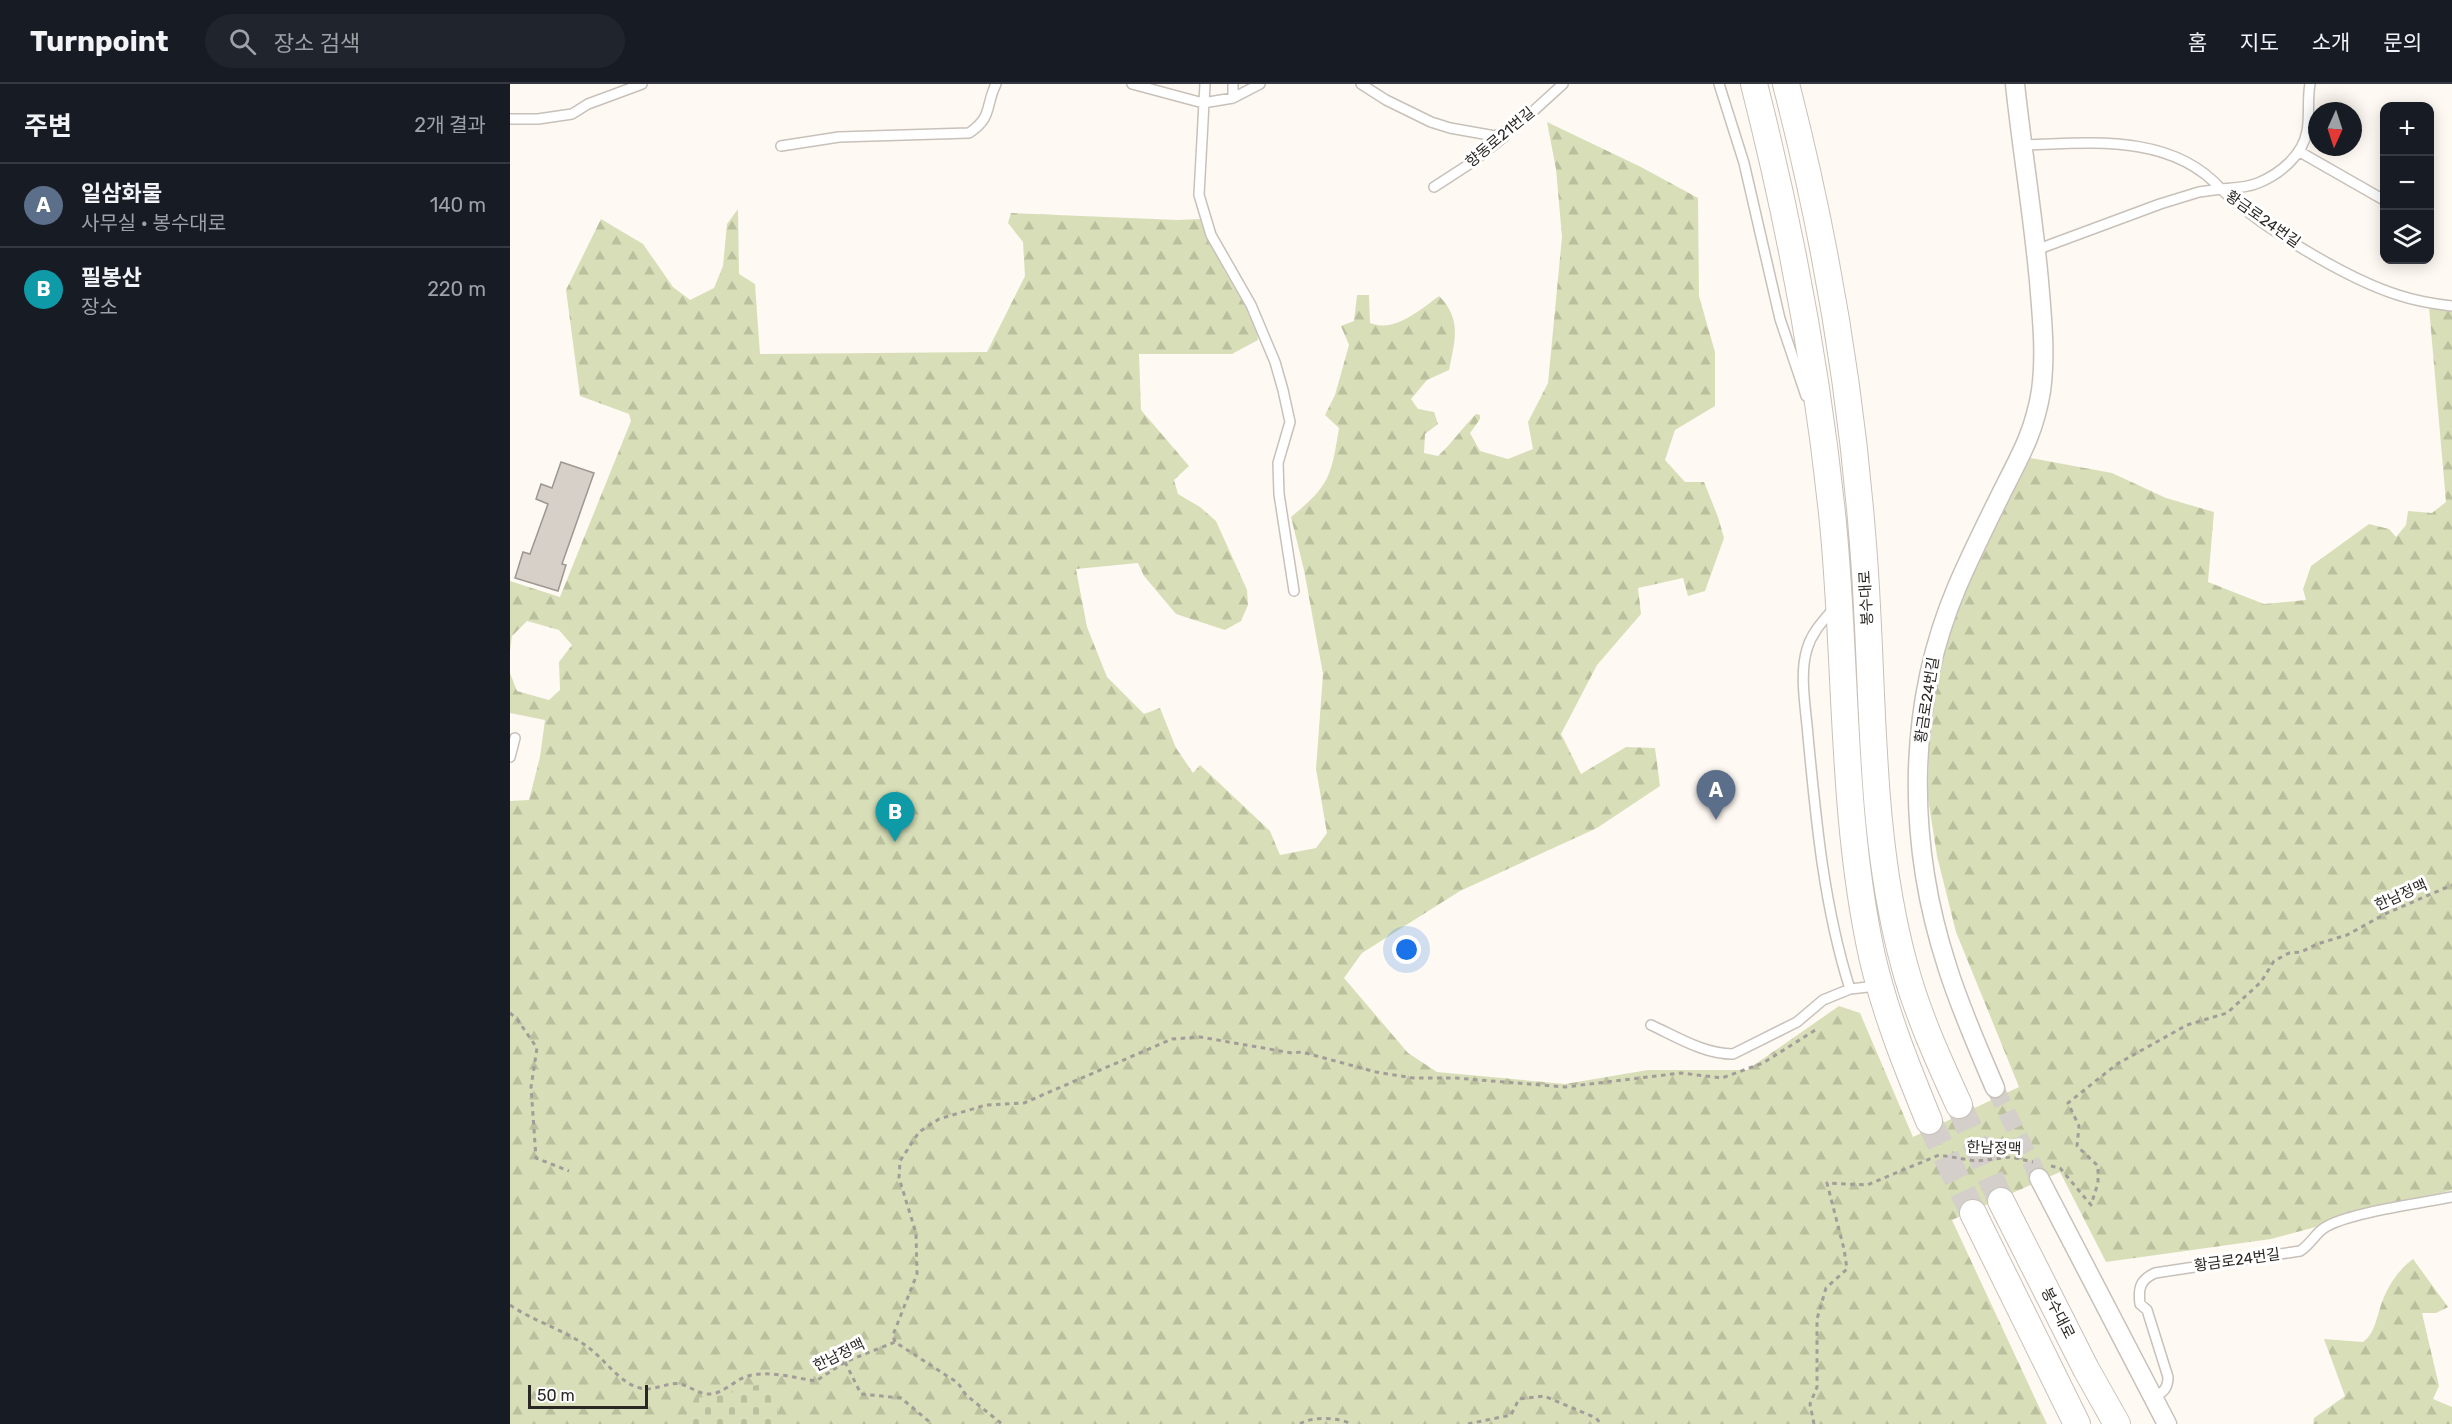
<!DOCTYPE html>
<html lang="ko">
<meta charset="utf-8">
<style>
body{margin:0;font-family:Rubik,"Noto Sans KR",sans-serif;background:#20242c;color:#f1f3f6}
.controls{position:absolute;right:18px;top:18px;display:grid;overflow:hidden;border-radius:12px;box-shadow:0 3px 15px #0003}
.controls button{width:54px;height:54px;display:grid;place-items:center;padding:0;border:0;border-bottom:2px solid #363941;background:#171b24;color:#f1f3f6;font:30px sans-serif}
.compass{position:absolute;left:1798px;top:18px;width:54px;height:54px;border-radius:50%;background:#171b24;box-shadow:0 3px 15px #0003;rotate:183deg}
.scale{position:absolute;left:18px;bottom:15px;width:120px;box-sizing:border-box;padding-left:6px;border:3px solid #2a2724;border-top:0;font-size:16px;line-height:21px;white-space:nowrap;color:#2a2724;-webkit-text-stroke:4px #fff;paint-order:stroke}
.you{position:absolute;left:897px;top:866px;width:21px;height:21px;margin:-15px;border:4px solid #fff;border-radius:50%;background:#1a73e8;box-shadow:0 0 0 9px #1a73e833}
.badge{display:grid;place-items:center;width:39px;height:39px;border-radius:50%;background:#92b9a6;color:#fff;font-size:20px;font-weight:700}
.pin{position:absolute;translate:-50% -50px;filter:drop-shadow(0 2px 3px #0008)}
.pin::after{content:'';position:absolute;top:32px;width:21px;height:18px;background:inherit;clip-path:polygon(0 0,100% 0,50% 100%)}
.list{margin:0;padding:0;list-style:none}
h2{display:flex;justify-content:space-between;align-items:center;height:78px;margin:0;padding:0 24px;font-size:26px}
h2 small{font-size:20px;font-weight:400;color:#9ea1a6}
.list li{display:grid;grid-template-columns:39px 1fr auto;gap:18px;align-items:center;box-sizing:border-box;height:84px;padding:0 24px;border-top:2px solid #363941}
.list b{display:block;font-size:22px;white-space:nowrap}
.list p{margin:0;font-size:20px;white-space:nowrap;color:#9ea1a6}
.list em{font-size:20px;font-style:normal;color:#9ea1a6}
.icon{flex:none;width:33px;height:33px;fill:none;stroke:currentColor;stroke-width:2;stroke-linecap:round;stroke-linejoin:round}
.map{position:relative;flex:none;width:1942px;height:1340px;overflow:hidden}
header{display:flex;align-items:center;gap:36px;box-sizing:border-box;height:84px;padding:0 30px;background:#171b24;border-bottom:2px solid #363941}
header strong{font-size:28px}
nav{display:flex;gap:33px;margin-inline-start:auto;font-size:21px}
.search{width:420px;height:54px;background:#20242c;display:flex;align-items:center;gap:15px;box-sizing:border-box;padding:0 21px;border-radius:33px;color:#9ea1a6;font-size:22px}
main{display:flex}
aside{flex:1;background:#171b24}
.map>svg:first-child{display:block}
.forest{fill:url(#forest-firs)}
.cemetery{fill:url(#cemetery-stones)}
.building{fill:#d7d0c9;stroke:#9e9790;stroke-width:1.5}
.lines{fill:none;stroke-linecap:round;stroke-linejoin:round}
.street-tunnel{stroke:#d4cfca;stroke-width:18;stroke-dasharray:18 9;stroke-linecap:butt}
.secondary-tunnel{stroke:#d4cfca;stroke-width:26;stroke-dasharray:26 13;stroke-linecap:butt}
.lane-casing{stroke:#c8c1ba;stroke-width:12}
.street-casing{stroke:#c8c1ba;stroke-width:21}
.secondary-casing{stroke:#c8c1ba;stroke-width:28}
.path{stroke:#a29d98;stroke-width:3;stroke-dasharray:4.5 4.5;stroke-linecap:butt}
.lane{stroke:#fff;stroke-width:9}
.street{stroke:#fff;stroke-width:18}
.secondary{stroke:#fff;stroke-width:26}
.labels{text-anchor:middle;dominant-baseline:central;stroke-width:6;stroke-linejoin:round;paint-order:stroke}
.street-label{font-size:15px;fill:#2a2724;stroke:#fff}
</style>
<header>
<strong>Turnpoint</strong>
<div class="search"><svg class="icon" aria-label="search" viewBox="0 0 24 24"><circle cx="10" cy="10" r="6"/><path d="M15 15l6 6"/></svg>장소 검색</div>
<nav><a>홈</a><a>지도</a><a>소개</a><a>문의</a></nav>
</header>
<main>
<aside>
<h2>주변<small>2개 결과</small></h2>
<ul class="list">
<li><span class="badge" style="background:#5c6f8a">A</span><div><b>일삼화물</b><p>사무실 · 봉수대로</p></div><em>140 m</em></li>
<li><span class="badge" style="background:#0f9aa8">B</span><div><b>필봉산</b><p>장소</p></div><em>220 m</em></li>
</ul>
</aside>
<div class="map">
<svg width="1942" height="1340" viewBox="0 0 1942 1340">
<defs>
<pattern id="forest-firs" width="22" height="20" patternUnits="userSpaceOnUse" patternTransform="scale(1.5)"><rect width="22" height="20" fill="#d8dfb8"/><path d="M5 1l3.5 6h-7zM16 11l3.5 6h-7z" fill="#babf9e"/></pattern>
<pattern id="cemetery-stones" width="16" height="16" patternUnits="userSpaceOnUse" patternTransform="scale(1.5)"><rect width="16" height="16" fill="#d8dfb8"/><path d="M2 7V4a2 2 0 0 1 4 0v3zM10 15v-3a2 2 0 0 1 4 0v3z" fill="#babf9e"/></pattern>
</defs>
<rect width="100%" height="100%" fill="#fff9f3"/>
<path class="forest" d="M 1037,38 L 1131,83 L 1188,114 L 1189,212 L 1205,268 L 1205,322 L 1165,346 L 1155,376 L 1175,398 L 1194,398 L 1208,433 L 1214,454 L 1195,507 L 1178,512 L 1173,494 L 1128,504 L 1131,530 L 1087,581 L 1051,650 L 1071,690 L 1116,663 L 1145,664 L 1150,702 L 1087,744 L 950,807 L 852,869 L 834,894 L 898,969 L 927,988 L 1055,1000 L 1138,986 L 1237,986 L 1329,922 L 1350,929 L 1403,1053 L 1509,1003 L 1446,848 L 1427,772 L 1418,714 L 1419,641 L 1433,565 L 1458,497 L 1515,373 L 1602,389 L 1656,414 L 1704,428 L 1698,498 L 1754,520 L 1796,516 L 1793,505 L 1801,482 L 1859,440 L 1879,445 L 1886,453 L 1896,441 L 1898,427 L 1922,429 L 1936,418 L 1919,223 L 1942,227 L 1942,1106 L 1761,1155 L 1596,1178 L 1550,1088 L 1442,1136 L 1537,1340 L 0,1340 L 0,717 L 19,716 L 30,673 L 35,636 L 0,629 L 0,589 L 7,607 L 39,616 L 50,606 L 49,578 L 62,561 L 49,546 L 17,537 L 2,552 L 0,567 L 0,497 L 50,513 L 121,337 L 119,330 L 70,312 L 56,206 L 91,135 L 133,160 L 163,203 L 180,216 L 204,204 L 213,182 L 217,140 L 228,125 L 229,190 L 245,200 L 250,270 L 477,268 L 515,192 L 513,158 L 498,139 L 501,129 L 668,136 L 689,135 L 701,141 L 714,186 L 747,242 L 748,256 L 722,270 L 629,270 L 631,326 L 679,382 L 664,396 L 668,410 L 690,423 L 706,437 L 737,506 L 738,521 L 731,537 L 715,546 L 666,530 L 634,492 L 628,479 L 566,485 L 577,543 L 597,593 L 634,630 L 650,624 L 666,664 L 683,689 L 690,681 L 760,747 L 770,771 L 806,764 L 817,749 L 806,685 L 813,590 L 794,486 L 781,433 C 820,401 821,393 829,344 L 815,331 L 825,311 L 839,261 L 831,242 L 844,237 L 847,211 L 859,211 L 860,239 C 884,249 910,226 929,212 C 952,235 945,256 939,286 L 917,296 L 901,315 L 908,325 L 924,328 L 928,340 L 915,350 L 914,369 L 928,372 C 942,359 952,344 966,330 L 970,331 L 970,335 L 960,349 L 970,367 L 998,375 L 1023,365 L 1018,338 L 1038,299 L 1052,153 L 1046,85 Z
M 1903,1175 L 1938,1223 L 1926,1229 L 1912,1229 L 1929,1302 L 1923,1315 L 1942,1323 L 1942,1340 L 1803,1340 L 1804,1334 L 1835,1312 L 1814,1255 L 1853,1258 C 1865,1249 1866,1235 1871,1221 C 1877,1203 1888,1186 1903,1175 Z"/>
<path class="cemetery" d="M 253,1300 L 268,1312 L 267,1340 L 171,1340 L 185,1314 L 215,1311 L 236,1303 Z"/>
<path class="building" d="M 51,378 L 84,389 L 52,480 L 56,481 L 48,507 L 5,494 L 13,468 L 20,470 L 38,420 L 26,415 L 31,400 L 42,404 Z"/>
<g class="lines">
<path class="street-tunnel" d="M 1485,1004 L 1529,1094"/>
<path class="secondary-tunnel" d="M 1449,1021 L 1491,1117
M 1419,1037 L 1463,1129"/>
<g class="lane-casing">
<path id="lane" d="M 622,0 L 693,19 L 723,14 L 750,0
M 695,0 L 689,111 L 701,151 L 741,221 L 765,278 L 773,306 L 780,338 L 768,379 L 769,410 L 784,507
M 851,0 L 876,16 L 921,38 L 940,44 L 985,52 L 1011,39
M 1209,0 L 1234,79 L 1270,235 L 1296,312
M 723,14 L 723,0
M 0,35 L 28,35 L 62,30 L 78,20 L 132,0
M 1008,41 L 1053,0
M 1513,61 C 1580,59 1661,49 1711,105 C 1723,104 1736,104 1748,99 C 1770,90 1793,71 1797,47 C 1800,31 1797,15 1800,0
M 271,62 L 329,53 L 459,49 C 483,33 475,22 486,0
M 1790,68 L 1874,116
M 924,103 L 961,79 L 995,52
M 1526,166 L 1650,120 L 1689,108 L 1711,105 C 1749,142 1837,195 1888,211 C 1906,217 1924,220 1942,222
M 1325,523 C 1313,537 1302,548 1297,565 C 1289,591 1296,625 1298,652 C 1306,737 1314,823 1340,905 L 1367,902
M 0,673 L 5,654
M 1141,941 C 1167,953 1194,970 1223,970 L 1287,938 L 1313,916 L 1340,905
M 1643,1315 C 1653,1308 1658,1305 1658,1293 L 1637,1226 L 1630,1220 C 1628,1204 1630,1196 1645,1189 L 1790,1167 C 1800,1161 1805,1150 1814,1144 C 1836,1129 1912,1119 1942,1113"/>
</g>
<g class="street-casing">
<path id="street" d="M 1485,1004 C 1468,964 1450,924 1437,882 C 1397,759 1396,623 1447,503 C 1462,468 1479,434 1496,400 C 1513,367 1525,344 1531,307 C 1536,270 1532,234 1529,197 C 1523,131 1512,66 1505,0
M 1529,1094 L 1657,1340"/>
</g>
<g class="secondary-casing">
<path id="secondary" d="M 1244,0 C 1281,145 1308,290 1323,439 C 1337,582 1331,730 1362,872 C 1375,929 1397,983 1419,1037
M 1276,0 C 1314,147 1340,297 1352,448 C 1365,592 1356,740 1394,880 C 1407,929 1428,975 1449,1021
M 1491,1117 L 1576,1285 L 1607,1340
M 1463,1129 L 1567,1340"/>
</g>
<path class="path" d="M 0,929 L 7,935 L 27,964 L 21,1003 L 26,1074 L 59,1087
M 1541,1082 L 1550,1084 L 1581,1121 L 1588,1099 L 1588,1082 L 1567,1062 L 1569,1042 L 1558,1019 L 1607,980 L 1677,941 L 1717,929 L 1751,898 L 1764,877 L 1779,869 L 1791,868 L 1807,860 L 1837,851 L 1875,830 L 1942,801
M 0,1221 C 26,1239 60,1247 84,1268 C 98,1280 112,1300 130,1304 C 144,1308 159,1297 171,1300 C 181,1303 190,1311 201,1310 C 214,1309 226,1295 238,1292 C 259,1286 285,1294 306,1297 L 335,1278 L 385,1258 L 448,1299 L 456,1311 L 492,1340
M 385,1258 L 383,1251 L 407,1190 L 406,1149 L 389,1094 L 390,1077 L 409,1048 L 429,1035 L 476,1021 L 514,1019 L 662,955 L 690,953 L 782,969 L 792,968 L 866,988 L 903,994 L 946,994 L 1055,1003 L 1171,989 L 1212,994 L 1253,979 L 1307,945
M 335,1278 L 351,1310 L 391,1314 L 422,1340
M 790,1340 C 802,1332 828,1333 841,1340
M 958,1340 L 1001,1331 L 1009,1315 L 1034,1312 L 1086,1334 L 1091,1340
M 1304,1340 L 1300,1320 L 1307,1303 L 1307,1235 L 1316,1204 L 1337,1185 L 1334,1165 L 1317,1099 L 1357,1101 L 1429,1071 L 1466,1077 L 1501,1073 L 1523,1078"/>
<use href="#lane" class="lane"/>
<use href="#street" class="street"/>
<use href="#secondary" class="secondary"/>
</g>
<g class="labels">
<g class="street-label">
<text transform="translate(990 53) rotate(-40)">향동로21번길</text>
<text transform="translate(1753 135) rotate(35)">황금로24번길</text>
<text transform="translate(1356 514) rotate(-93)">봉수대로</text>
<text transform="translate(1417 616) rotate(-81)">황금로24번길</text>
<text transform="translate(1891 811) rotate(-24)">한남정맥</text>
<text transform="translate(1484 1064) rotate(2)">한남정맥</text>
<text transform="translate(1727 1176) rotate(-8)">황금로24번길</text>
<text transform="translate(1548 1229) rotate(63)">봉수대로</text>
<text transform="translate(329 1271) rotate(-26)">한남정맥</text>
</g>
</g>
</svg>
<div class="controls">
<button>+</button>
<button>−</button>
<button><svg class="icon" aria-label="layers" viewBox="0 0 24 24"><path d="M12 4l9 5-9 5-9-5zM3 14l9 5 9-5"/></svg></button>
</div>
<svg class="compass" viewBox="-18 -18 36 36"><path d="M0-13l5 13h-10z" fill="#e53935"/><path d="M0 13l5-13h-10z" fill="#9ea1a6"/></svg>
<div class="scale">50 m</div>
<div class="you"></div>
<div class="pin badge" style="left:1206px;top:736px;background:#5c6f8a">A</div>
<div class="pin badge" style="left:385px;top:758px;background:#0f9aa8">B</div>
</div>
</main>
